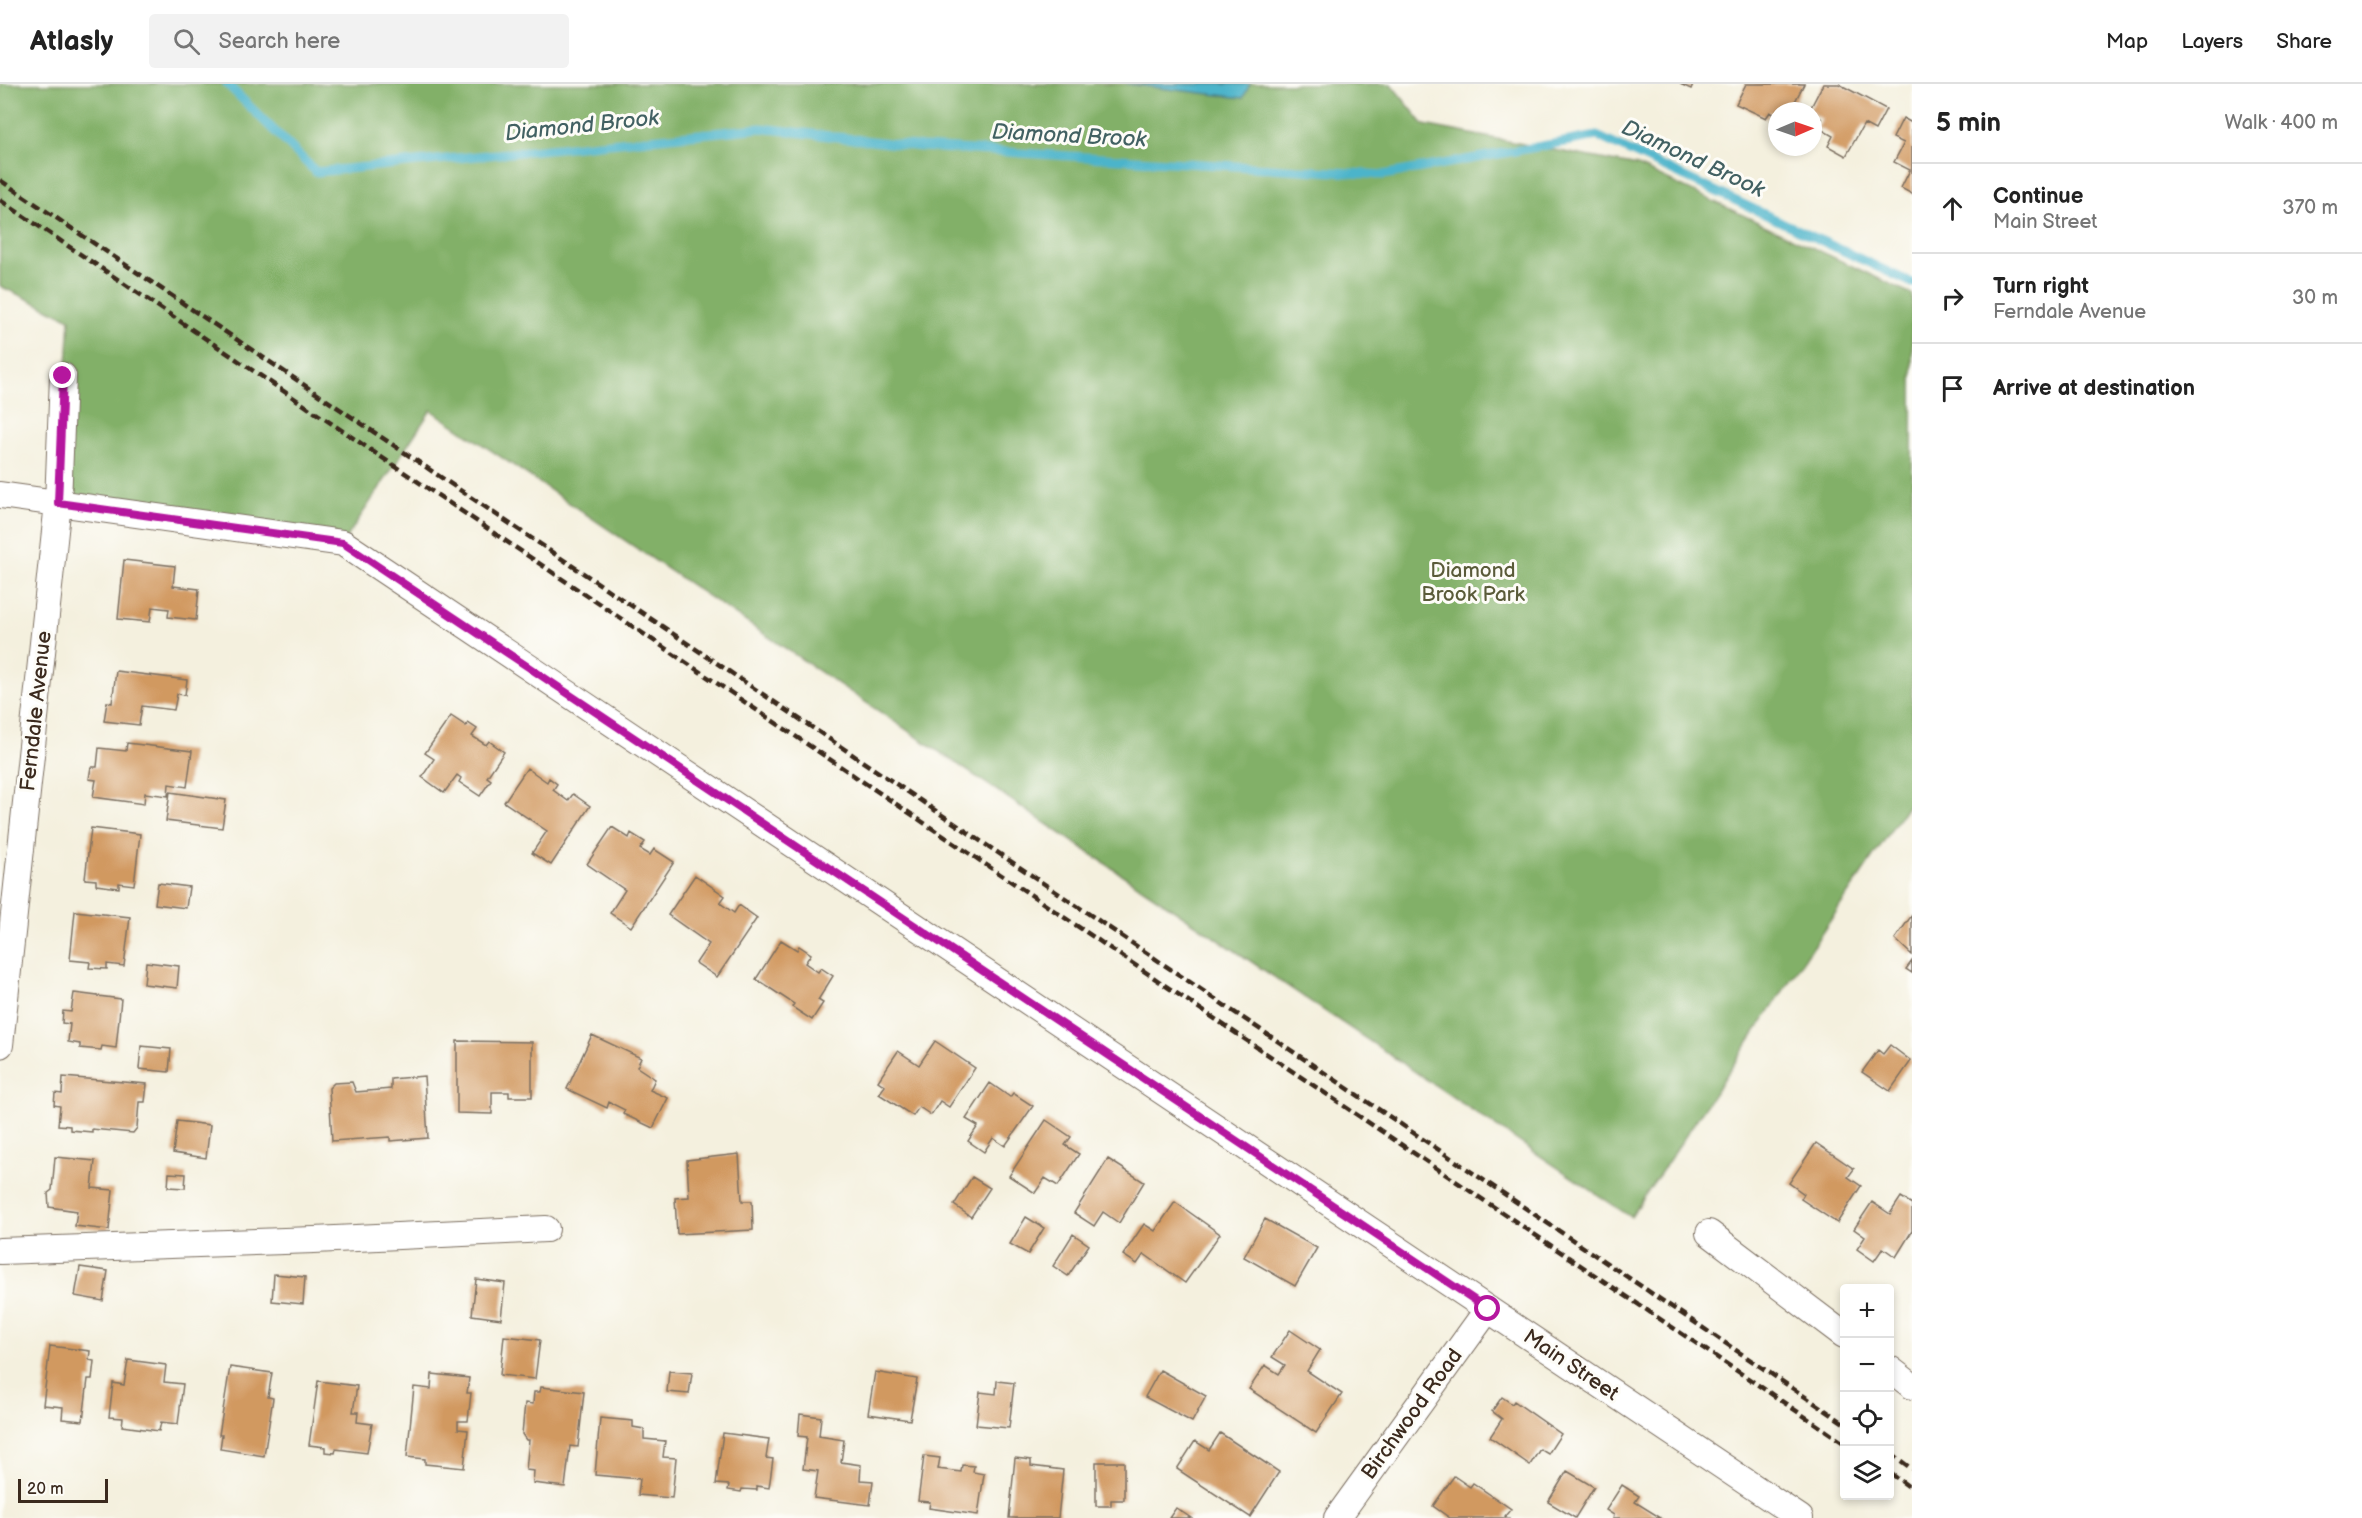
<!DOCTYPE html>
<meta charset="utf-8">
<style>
body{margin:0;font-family:"Balsamiq Sans",sans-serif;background:#f2f2f2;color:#222}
.controls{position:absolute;right:18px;bottom:18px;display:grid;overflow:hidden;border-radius:6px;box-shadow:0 3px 9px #0003}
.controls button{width:54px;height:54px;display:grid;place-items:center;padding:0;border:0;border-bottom:2px solid #e0e0e0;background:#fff;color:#222;font:30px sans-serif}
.compass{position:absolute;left:1768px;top:18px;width:54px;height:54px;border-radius:50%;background:#fff;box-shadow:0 3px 9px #0003;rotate:88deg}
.scale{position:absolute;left:18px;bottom:15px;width:90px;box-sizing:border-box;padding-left:6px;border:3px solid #3b2a1e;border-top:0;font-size:16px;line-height:21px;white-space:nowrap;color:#3b2a1e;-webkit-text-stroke:4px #fdfcf7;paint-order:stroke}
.stop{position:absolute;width:18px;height:18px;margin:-14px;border:4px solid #b5179e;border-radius:50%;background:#fff}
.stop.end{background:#b5179e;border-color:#fff;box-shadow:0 2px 6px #0008}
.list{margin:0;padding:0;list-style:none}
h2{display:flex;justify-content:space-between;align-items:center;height:78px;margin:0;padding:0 24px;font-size:26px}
h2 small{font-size:20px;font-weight:400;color:#767676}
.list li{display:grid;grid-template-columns:39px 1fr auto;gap:18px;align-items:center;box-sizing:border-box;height:90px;padding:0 24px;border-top:2px solid #e0e0e0}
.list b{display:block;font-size:22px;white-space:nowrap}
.list p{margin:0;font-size:20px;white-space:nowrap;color:#767676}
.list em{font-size:20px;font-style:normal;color:#767676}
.icon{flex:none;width:33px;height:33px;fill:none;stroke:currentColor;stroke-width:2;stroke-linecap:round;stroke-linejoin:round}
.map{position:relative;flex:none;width:1912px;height:1434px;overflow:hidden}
header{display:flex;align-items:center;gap:36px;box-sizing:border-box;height:84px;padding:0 30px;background:#fff;border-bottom:2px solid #e0e0e0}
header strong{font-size:28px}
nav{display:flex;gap:33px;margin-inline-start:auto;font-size:21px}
.search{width:420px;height:54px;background:#f2f2f2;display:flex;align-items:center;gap:15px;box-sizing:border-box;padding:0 21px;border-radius:6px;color:#767676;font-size:22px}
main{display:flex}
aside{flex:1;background:#fff}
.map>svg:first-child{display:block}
.forest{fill:#82b068;stroke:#5e6d43;stroke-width:1.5}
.water{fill:#4cb4ca;stroke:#446f74;stroke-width:1.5}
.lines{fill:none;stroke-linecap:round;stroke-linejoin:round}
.stream{stroke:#4cb4ca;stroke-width:9}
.building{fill:#d19960}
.minor-casing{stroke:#7c6f61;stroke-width:28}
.minor{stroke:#fff;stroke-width:26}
.rail{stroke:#3b2a1e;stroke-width:4.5;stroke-dasharray:9 4.5;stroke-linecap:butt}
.route{stroke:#b5179e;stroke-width:8}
.labels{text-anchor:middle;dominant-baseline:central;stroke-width:6;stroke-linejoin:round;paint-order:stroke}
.park-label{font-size:21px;fill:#5a5b39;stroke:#fdfcf7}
.street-label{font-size:21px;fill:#3b2a1e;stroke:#fdfcf7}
.water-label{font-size:22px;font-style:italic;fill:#426163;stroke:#fdfcf7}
</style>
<header>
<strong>Atlasly</strong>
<div class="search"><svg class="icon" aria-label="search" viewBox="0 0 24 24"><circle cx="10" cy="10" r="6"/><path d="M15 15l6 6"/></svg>Search here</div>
<nav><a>Map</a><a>Layers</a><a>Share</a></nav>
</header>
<main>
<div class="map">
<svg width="1912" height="1434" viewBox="0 0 1912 1434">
<rect width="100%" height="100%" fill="#fdfcf7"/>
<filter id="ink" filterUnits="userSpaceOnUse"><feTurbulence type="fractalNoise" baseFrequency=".0167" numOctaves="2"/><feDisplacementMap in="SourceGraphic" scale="12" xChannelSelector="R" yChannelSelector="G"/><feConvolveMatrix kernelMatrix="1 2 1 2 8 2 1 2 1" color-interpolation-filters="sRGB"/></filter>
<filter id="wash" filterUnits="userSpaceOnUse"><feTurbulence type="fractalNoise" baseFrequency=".008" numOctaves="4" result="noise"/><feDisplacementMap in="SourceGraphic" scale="24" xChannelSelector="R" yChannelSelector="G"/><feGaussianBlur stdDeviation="1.35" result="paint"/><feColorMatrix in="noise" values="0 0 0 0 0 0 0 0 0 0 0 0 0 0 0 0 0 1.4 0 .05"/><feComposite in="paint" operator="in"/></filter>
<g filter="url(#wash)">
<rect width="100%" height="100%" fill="#f4f0de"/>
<path class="forest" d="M 0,0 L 1391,0 L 1424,41 L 1638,82 L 1912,210 L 1912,715 L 1631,1133 L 431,326 L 343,459 L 58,419 L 70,235 L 0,202 Z"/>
<path class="water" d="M 1126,0 L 1250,0 L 1243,14 Z"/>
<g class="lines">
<path class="stream" d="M 227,0 L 316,88 L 761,44 L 922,63 L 1383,91 L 1597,52 L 1912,199"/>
</g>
<g id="blocks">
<path class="building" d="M 1680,0 L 1693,0 L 1691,5 Z
M 1746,0 L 1804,0 L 1790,27 L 1777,27 L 1777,32 L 1770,28 L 1766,34 L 1736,20 Z
M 1823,0 L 1839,0 L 1886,25 L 1875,46 L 1864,40 L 1846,72 L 1828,62 L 1833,52 L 1817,43 L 1822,35 L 1813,30 L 1813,27 L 1809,27 Z
M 1903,34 L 1912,39 L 1912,110 L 1901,104 L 1910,86 L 1894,78 L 1904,59 L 1893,54 Z
M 124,476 L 175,482 L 173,502 L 199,505 L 196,536 L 168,533 L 169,525 L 152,523 L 150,538 L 118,535 Z
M 116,587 L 187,596 L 185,611 L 177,610 L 174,626 L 142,622 L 139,641 L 104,637 L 107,618 L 112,619 Z
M 451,632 L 466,642 L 468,639 L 477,645 L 472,652 L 486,661 L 489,657 L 504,668 L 487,693 L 491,696 L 480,712 L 459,698 L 461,694 L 457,691 L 444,709 L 422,693 L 434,675 L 425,669 Z
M 127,659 L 192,667 L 187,703 L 169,700 L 168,712 L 145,709 L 144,720 L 93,713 L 96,696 L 89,695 L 91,683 L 97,683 L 99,664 L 126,667 Z
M 527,684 L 547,698 L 549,694 L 557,700 L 553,706 L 568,717 L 573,710 L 590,722 L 551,781 L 532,769 L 547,747 L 504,718 Z
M 170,708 L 226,716 L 222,744 L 166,737 Z
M 612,743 L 629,754 L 631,749 L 645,758 L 640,765 L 650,771 L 654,765 L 674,778 L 631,843 L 610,829 L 625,806 L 587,780 Z
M 91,744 L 140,750 L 134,801 L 119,799 L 119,804 L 96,801 L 96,796 L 85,795 Z
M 695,791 L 725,812 L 720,819 L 734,829 L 739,821 L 757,834 L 717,893 L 696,879 L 709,860 L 668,831 Z
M 158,799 L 189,803 L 186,824 L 155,820 Z
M 75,827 L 130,833 L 124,882 L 107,880 L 107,885 L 89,884 L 90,878 L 70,876 Z
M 1912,831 L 1912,871 L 1895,855 Z
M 781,856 L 797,866 L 799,862 L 811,870 L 805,879 L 818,888 L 821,884 L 833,892 L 818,916 L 823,919 L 812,936 L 792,923 L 794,920 L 756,895 Z
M 1912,877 L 1912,889 L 1906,885 Z
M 146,878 L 179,882 L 177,904 L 144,900 Z
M 74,909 L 121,915 L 116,964 L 102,962 L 101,966 L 80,964 L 80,960 L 68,958 L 70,940 L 62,939 L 63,927 L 71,928 Z
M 592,951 L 641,974 L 637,983 L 655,995 L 650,1006 L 668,1014 L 653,1044 L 623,1030 L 625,1026 L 609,1018 L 607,1024 L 567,1005 Z
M 457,957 L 532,958 L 532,1013 L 509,1013 L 509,1008 L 492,1008 L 492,1030 L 457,1029 Z
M 935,957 L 975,984 L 949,1023 L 940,1017 L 931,1031 L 919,1023 L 913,1032 L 879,1010 L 885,1002 L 878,997 L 898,967 L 919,981 Z
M 1890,961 L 1911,977 L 1890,1007 L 1862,988 L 1878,966 L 1883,970 Z
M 141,962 L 171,965 L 169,988 L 139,985 Z
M 424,992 L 428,1054 L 390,1057 L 390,1053 L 332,1057 L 329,1004 L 334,999 L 352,998 L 356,1008 L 391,1005 L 391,995 Z
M 63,993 L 147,1000 L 145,1018 L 139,1018 L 137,1044 L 133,1049 L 92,1045 L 92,1048 L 70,1046 L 70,1042 L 58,1041 L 60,1022 L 54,1021 L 55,1009 L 62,1010 Z
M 990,999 L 1010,1013 L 1013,1009 L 1033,1022 L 1005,1062 L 993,1054 L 984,1068 L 968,1057 L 978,1042 L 966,1035 Z
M 1046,1036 L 1071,1053 L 1065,1061 L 1079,1070 L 1058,1102 L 1045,1094 L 1035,1109 L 1009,1092 Z
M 177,1037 L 210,1041 L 206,1074 L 173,1069 Z
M 1816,1059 L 1854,1085 L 1848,1093 L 1861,1102 L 1837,1139 L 1801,1115 L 1804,1110 L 1789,1099 Z
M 739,1070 L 742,1117 L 752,1117 L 753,1146 L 677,1150 L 675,1114 L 689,1113 L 687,1076 Z
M 55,1073 L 95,1077 L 92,1104 L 113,1106 L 109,1146 L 75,1142 L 77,1127 L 49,1123 L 48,1109 L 52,1106 Z
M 1108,1075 L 1144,1098 L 1119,1139 L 1103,1128 L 1094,1142 L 1074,1129 Z
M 169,1089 L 186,1090 L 185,1104 L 168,1103 Z
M 972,1093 L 990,1104 L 971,1133 L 954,1121 Z
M 1901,1113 L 1912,1120 L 1912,1147 L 1896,1173 L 1883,1164 L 1874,1177 L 1857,1165 L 1865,1153 L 1854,1145 L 1872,1118 L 1890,1130 Z
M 1175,1118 L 1220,1150 L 1185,1199 L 1144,1170 L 1137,1180 L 1123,1171 L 1144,1140 L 1155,1147 Z
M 1026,1133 L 1044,1144 L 1028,1170 L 1010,1160 Z
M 1265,1135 L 1317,1164 L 1295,1202 L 1244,1173 Z
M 1073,1150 L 1089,1161 L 1068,1192 L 1053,1182 Z
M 80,1183 L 108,1187 L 103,1217 L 75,1212 Z
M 274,1190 L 305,1193 L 303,1220 L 272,1217 Z
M 476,1195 L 505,1199 L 501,1235 L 472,1231 Z
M 1290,1246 L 1320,1266 L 1307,1287 L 1342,1310 L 1316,1349 L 1249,1305 L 1265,1281 L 1279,1290 L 1285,1281 L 1272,1273 Z
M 504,1252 L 540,1256 L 535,1295 L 500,1291 Z
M 50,1262 L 90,1267 L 89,1276 L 94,1277 L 92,1295 L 88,1295 L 83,1337 L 62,1335 L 63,1323 L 43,1321 Z
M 128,1276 L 166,1281 L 164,1298 L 183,1300 L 178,1340 L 161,1338 L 159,1347 L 122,1342 L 123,1334 L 109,1333 L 113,1299 L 124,1301 Z
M 230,1283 L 272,1289 L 268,1313 L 273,1314 L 264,1372 L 220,1365 L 222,1351 L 219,1351 Z
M 1160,1286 L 1206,1312 L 1192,1338 L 1145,1313 Z
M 669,1287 L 692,1289 L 689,1310 L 667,1308 Z
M 875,1288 L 917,1295 L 910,1336 L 868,1330 Z
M 432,1290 L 469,1294 L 467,1309 L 471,1309 L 468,1337 L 458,1337 L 458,1345 L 468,1346 L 464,1384 L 425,1380 L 425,1375 L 407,1373 L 414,1303 L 431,1305 Z
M 318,1297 L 357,1302 L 353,1328 L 358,1328 L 357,1338 L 372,1340 L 367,1369 L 336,1365 L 335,1369 L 325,1368 L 325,1363 L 309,1361 Z
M 997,1297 L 1014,1299 L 1009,1344 L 976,1341 L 980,1308 L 996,1310 Z
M 541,1303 L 584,1308 L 578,1363 L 570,1362 L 565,1403 L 533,1399 L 534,1387 L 526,1386 L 529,1356 L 526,1356 L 522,1350 L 525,1319 L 533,1320 L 534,1308 L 540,1308 Z
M 1502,1313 L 1512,1320 L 1514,1317 L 1561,1350 L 1548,1370 L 1540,1365 L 1530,1381 L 1490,1353 L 1502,1335 L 1492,1327 Z
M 800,1330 L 821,1333 L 819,1352 L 844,1356 L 841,1378 L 861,1381 L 860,1396 L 873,1397 L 870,1421 L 814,1414 L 818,1387 L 803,1385 L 807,1353 L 798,1352 Z
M 600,1334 L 633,1337 L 633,1343 L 644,1345 L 644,1355 L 665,1357 L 663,1373 L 676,1374 L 672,1414 L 638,1411 L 640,1395 L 595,1391 Z
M 723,1349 L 769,1355 L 766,1374 L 773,1375 L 769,1404 L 757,1402 L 757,1406 L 742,1405 L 741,1408 L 728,1406 L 729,1401 L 716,1400 Z
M 1220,1349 L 1279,1388 L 1250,1433 L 1177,1385 L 1195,1357 L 1209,1366 Z
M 924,1372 L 940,1374 L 938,1385 L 961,1388 L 962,1381 L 974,1382 L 973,1388 L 984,1390 L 978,1431 L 929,1424 L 930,1418 L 918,1417 Z
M 1015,1374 L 1031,1376 L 1031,1382 L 1063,1386 L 1058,1434 L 1009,1434 Z
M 1096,1378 L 1124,1378 L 1124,1416 L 1111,1416 L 1111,1422 L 1096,1422 Z
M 1567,1387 L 1594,1403 L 1575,1434 L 1548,1418 Z
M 1454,1392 L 1470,1403 L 1473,1399 L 1511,1425 L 1505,1432 L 1508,1434 L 1450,1434 L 1433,1422 Z
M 1622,1401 L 1639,1412 L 1635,1418 L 1661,1434 L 1613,1434 L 1614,1431 L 1606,1426 Z
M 1176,1424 L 1191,1434 L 1169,1434 Z"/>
</g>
</g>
<g filter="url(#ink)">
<use href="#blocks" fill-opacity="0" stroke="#7c6f61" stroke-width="1.5"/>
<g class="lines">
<g class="minor-casing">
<path id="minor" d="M 0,411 L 343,459 L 1800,1434
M 0,961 L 58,419 L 63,292
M 1709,1149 L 1844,1251
M 0,1167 L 314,1156 L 546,1145
M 1890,1285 L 1912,1302
M 1337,1434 L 1488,1225"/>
</g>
<use href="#minor" class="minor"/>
<path class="rail" d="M 0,96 L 1844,1339
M 0,116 L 1844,1359
M 1890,1369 L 1912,1385
M 1890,1389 L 1912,1405"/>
</g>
</g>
<g class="lines" filter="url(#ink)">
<path class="route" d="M 63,292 L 58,419 L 343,459 L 1488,1225"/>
</g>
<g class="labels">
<g class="park-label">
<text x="1473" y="486">Diamond<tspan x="1473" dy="24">Brook Park</tspan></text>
</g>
<g class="street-label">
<text transform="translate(36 627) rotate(-84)">Ferndale Avenue</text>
<text transform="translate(1571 1281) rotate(34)">Main Street</text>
<text transform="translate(1412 1330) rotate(-54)">Birchwood Road</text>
</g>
<g class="water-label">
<text transform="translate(582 42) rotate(-6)">Diamond Brook</text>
<text transform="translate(1069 52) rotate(3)">Diamond Brook</text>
<text transform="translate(1693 75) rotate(25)">Diamond Brook</text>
</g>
</g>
</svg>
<div class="controls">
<button>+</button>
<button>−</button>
<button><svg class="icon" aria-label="locate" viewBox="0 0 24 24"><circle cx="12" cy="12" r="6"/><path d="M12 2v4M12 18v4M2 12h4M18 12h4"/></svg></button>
<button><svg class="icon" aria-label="layers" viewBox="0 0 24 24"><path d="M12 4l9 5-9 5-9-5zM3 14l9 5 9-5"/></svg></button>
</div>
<svg class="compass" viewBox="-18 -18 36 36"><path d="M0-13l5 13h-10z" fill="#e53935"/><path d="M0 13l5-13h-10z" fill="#767676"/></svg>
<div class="scale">20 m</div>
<div class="stop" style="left:1488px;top:1225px"></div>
<div class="stop end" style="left:63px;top:292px"></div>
</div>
<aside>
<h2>5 min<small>Walk · 400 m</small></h2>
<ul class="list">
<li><svg class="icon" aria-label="ahead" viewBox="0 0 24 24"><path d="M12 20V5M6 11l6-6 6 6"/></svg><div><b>Continue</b><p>Main Street</p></div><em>370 m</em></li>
<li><svg class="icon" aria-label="right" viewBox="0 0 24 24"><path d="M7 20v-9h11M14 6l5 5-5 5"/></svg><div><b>Turn right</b><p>Ferndale Avenue</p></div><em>30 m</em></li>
<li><svg class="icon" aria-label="arrive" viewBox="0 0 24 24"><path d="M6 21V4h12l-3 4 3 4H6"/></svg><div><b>Arrive at destination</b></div></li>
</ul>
</aside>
</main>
